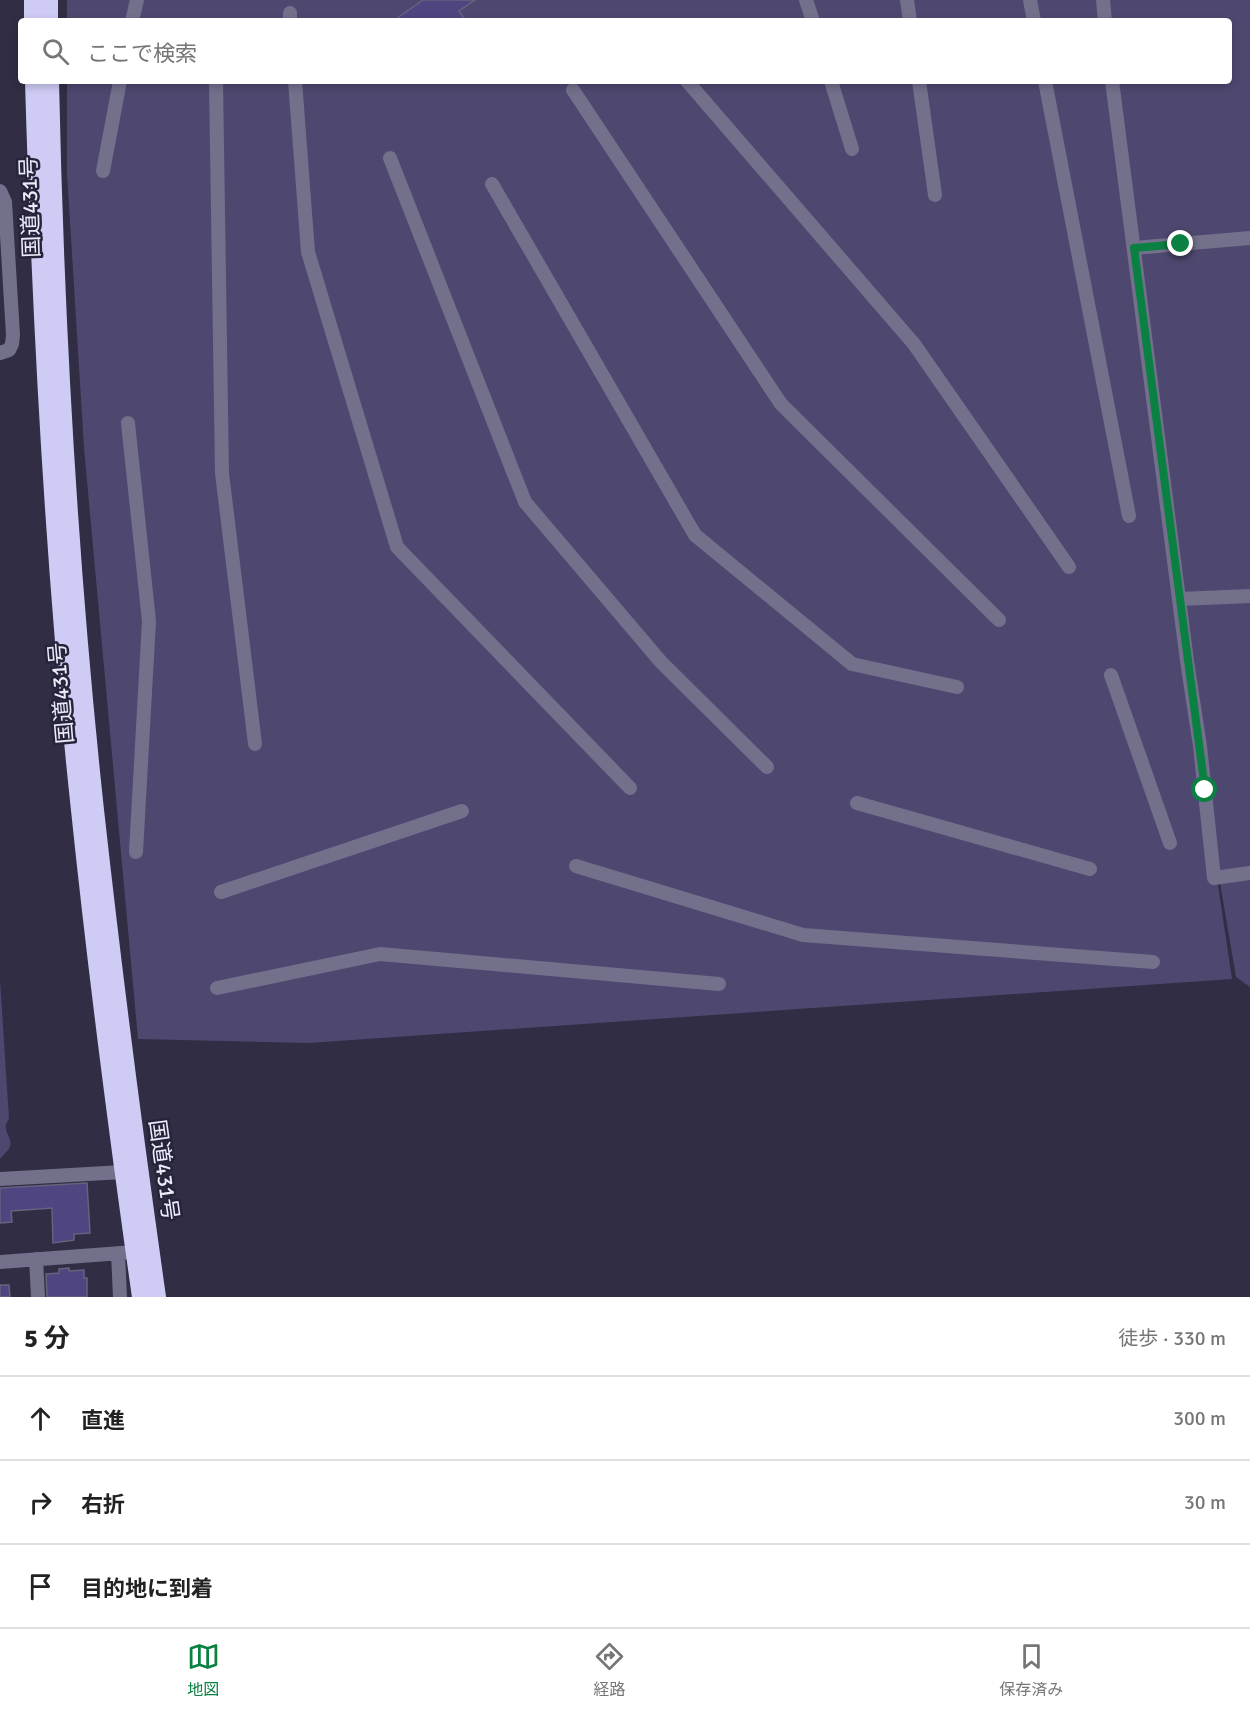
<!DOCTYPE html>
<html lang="ja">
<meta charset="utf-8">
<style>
body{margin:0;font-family:Signika,"Noto Sans JP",sans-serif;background:#f2f2f2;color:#222}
.stop{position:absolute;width:18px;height:18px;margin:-14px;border:4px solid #0b8043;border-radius:50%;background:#fff}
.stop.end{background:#0b8043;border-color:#fff;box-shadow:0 2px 6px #0008}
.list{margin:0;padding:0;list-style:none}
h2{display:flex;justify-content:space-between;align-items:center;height:78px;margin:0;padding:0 24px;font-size:26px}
h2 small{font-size:20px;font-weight:400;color:#767676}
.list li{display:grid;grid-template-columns:39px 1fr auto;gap:18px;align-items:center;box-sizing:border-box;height:84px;padding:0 24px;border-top:2px solid #e0e0e0}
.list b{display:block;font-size:22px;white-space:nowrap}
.list em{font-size:20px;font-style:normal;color:#767676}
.icon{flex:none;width:33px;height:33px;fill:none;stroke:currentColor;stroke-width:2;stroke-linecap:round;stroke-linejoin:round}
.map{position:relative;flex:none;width:1250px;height:1297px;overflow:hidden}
.search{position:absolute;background:#fff;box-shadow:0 3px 9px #0003;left:18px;right:18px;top:18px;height:66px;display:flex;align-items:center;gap:15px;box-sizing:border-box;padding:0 21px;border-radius:6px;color:#767676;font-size:22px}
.sheet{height:330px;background:#fff}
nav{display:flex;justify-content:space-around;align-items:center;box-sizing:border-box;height:84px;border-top:2px solid #e0e0e0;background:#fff;font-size:16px;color:#767676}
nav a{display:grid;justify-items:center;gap:3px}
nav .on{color:#0b8043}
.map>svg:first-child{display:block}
.green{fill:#4e4870}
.building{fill:#4f4581;stroke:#65637d;stroke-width:1.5}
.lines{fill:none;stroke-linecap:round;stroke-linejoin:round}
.minor{stroke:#73708c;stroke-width:14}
.highway{stroke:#cecbf5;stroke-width:18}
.route{stroke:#0b8043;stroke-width:8}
.labels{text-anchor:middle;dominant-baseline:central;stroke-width:5;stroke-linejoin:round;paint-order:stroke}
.street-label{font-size:22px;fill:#ebeaf9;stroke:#26243a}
</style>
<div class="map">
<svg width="1250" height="1297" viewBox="0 0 1250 1297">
<rect width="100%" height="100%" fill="#302d44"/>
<path class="green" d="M 67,0 L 1097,0 L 1099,21 L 67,21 Z
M 1106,0 L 1250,0 L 1250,234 L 1142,243 L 1139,239 L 1117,81 L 1229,81 L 1229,21 L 1109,21 Z
M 67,81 L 1107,81 L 1153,448 L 1232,979 L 309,1043 L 138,1039 L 84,448 L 67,173 Z
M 1250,244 L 1250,593 L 1184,594 L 1140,252 Z
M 1250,601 L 1250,870 L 1218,872 L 1186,607 L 1188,604 Z
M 1250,878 L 1250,987 L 1236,977 L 1220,883 Z
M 0,979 L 9,1119 C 0,1130 13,1136 10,1147 C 8,1151 3,1155 0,1159 Z"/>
<path class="building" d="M 423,0 L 475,0 L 459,11 L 466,21 L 393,21 Z
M 87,1183 L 90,1233 L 74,1234 L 74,1240 L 53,1243 L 52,1208 L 11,1211 L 12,1222 L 0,1223 L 0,1188 Z
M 69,1268 L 69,1271 L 84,1270 L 84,1278 L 87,1278 L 87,1297 L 47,1297 L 46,1274 L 59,1273 L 59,1269 Z
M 0,1285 L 9,1285 L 10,1297 L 0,1297 Z"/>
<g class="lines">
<path class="minor" d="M 806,0 L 813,21
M 907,0 L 910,21
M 1030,0 L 1034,21
M 1103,0 L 1105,21
M 290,13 L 290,21
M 132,21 L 137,0
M 216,81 L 222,473 L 255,744
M 295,81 L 308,252 L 397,547 L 630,788
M 687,81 L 914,344 L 1069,567
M 831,81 L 852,149
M 919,81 L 935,195
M 1045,81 L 1129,516
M 1112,81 L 1187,661 L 1200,746 L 1214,878 L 1250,873
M 573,90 L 781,404 L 999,620
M 390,158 L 525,502 L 661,662 L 767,767
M 103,171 L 120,81
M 492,184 L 695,535 L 852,664 L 957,687
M 0,191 L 5,202 L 13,335 L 12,344 L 9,350 L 0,353
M 1134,248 L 1250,238
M 128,423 L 149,621 L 136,852
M 1180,599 L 1250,596
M 1111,675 L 1170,843
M 857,803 L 1090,869
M 576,866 L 803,935 L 1153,962
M 221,892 L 462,811
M 217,988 L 380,954 L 719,984
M 0,1179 L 123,1172
M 118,1253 L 120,1297
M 36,1259 L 38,1297
M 0,1262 L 135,1252"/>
<path class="highway" d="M 33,0 L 33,21
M 49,0 L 49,21
M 34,81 C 41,324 54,568 80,810 C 97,973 118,1135 141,1297
M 50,81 C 55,324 69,568 95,810 C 113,973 134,1135 157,1297"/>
</g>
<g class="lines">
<path class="route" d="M 1181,244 L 1134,248 L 1205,790"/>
</g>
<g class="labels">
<g class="street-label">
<text transform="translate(30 207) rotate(-92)">国道431号</text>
<text transform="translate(61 693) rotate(-95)">国道431号</text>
<text transform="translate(164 1170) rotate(82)">国道431号</text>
</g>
</g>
</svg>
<div class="stop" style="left:1205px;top:790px"></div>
<div class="stop end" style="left:1181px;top:244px"></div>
<div class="search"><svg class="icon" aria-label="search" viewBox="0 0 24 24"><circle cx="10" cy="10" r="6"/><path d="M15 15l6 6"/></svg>ここで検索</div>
</div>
<section class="sheet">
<h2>5 分<small>徒歩 · 330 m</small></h2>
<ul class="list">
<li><svg class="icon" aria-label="ahead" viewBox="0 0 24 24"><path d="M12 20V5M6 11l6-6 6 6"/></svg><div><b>直進</b></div><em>300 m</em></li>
<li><svg class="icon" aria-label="right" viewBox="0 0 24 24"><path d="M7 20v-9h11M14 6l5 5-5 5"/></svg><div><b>右折</b></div><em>30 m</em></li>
<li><svg class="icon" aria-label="arrive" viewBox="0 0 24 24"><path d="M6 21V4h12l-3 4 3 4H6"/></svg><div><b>目的地に到着</b></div></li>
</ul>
</section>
<nav>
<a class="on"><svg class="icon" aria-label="map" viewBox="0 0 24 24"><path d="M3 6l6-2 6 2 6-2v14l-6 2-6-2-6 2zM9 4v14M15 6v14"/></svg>地図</a>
<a><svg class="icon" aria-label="directions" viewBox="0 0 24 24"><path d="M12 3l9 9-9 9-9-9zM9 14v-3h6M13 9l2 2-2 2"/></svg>経路</a>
<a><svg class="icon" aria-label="saved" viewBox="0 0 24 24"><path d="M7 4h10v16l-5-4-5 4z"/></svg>保存済み</a>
</nav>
